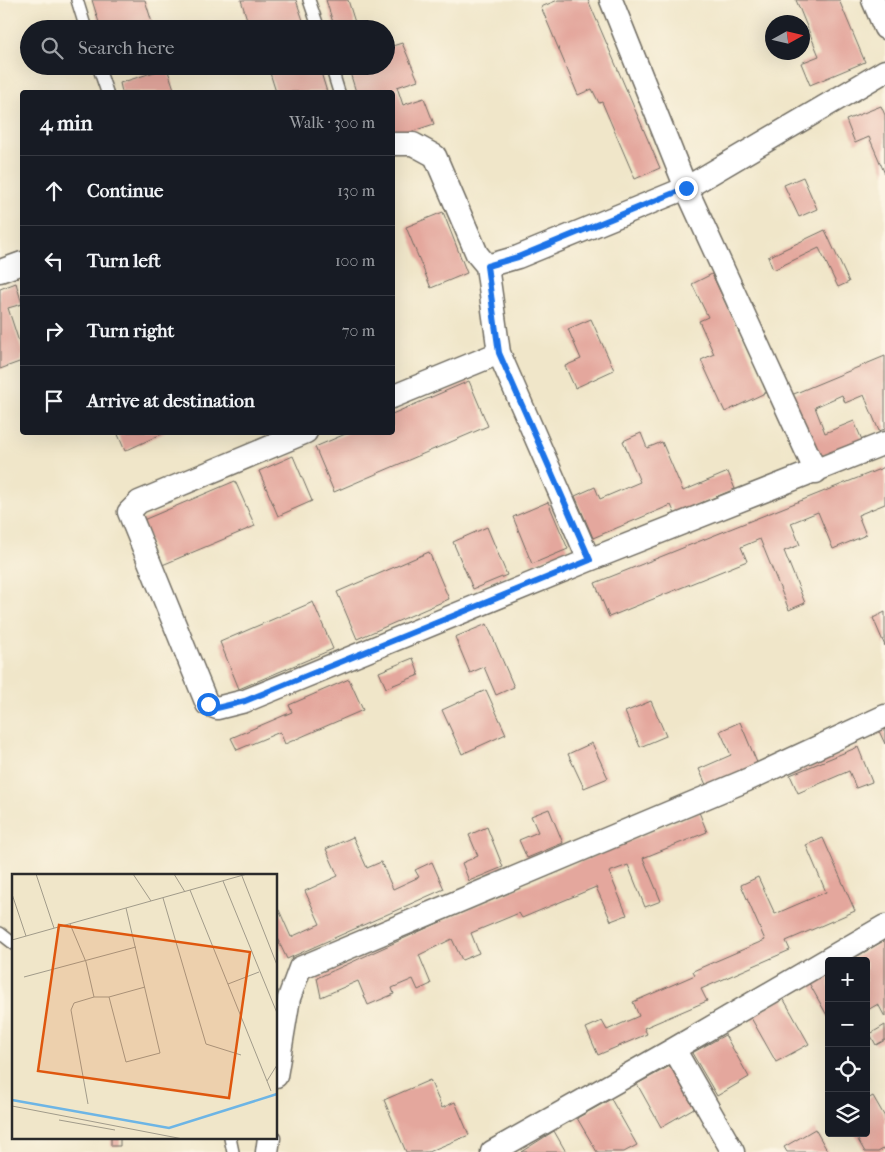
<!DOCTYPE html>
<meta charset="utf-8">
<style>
body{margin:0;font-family:"IM FELL French Canon",serif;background:#20242c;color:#f1f3f6}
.controls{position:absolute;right:15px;bottom:15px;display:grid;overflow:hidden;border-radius:5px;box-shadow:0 5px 20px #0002}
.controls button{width:45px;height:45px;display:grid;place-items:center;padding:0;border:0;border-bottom:1px solid #363941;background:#171b24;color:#f1f3f6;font:25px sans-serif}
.compass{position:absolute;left:765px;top:15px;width:45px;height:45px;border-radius:50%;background:#171b24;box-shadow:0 5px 20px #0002;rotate:82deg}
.stop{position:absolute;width:15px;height:15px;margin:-11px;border:4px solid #1a73e8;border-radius:50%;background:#fff}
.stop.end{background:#1a73e8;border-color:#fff;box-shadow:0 1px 5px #0008}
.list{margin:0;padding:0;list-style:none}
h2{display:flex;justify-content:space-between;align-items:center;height:65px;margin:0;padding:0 20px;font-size:21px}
h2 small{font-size:16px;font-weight:400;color:#9ea1a6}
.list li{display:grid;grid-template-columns:32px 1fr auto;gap:15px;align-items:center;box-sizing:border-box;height:70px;padding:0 20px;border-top:1px solid #363941}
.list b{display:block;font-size:19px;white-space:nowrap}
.list em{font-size:16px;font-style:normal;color:#9ea1a6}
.icon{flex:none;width:28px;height:28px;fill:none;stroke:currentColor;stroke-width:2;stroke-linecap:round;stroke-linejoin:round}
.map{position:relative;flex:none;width:885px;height:1152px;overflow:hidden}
.search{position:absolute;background:#171b24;box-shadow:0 5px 20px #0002;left:20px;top:20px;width:375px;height:55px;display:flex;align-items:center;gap:12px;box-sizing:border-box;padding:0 18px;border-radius:28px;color:#9ea1a6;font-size:19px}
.panel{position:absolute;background:#171b24;box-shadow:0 5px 20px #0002;left:20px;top:90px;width:375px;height:345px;border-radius:5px}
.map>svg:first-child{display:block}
.building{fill:#e4a79d}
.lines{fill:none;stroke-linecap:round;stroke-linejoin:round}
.service-casing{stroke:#706c62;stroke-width:14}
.minor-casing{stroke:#706c62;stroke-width:25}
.service{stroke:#fff;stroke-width:11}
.minor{stroke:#fff;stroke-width:22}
.route{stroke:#1a73e8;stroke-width:6}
.inset-river{fill:none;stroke:#6db5e5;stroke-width:2.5}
.inset-road{fill:none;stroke:#a19b8a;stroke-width:1}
.view{fill:#df570e;fill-opacity:0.15;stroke:#df570e;stroke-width:2.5}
.inset-edge{fill:none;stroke:#2b2b2b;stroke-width:2.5}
</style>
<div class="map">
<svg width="885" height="1152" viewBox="0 0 885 1152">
<rect width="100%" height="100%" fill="#fcf5e5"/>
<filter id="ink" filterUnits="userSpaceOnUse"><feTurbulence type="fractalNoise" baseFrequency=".02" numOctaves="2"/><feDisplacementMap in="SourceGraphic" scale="10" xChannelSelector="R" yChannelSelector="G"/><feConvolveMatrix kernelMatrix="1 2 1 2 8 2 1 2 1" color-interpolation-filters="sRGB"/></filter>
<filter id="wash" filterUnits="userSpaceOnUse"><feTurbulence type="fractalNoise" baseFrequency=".0096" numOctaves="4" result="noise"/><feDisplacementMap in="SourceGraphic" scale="20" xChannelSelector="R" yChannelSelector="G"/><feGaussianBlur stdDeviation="1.12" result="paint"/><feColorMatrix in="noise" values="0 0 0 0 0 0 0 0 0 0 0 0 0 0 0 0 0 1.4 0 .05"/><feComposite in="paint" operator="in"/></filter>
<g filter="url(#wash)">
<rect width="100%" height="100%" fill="#f0e6c9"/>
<g id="blocks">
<path class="building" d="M 92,0 L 145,0 L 154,29 L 101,29 Z
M 241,0 L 296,0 L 306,29 L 250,29 Z
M 326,0 L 348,0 L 357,29 L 335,29 Z
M 558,0 L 588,0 L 660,168 L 635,179 L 602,102 L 599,103 L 592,89 L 578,95 L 541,7 Z
M 796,0 L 839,0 L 865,62 L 810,85 L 801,63 L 819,56 Z
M 402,43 L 418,80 L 397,87 L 403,105 L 424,98 L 434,124 L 392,138 L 392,92 L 356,92 L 348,66 L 386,66 L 386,48 Z
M 290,66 L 319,66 L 327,92 L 276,92 L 270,73 Z
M 167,68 L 175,92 L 122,92 L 120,83 Z
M 881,106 L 885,115 L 885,174 L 869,137 L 855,143 L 846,120 Z
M 803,177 L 817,209 L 799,217 L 784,185 Z
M 443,212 L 467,273 L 431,288 L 406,227 Z
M 825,230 L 849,282 L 838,287 L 819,248 L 773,270 L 768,257 Z
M 712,274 L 767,392 L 725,412 L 701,360 L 714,354 L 699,321 L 708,317 L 692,284 Z
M 16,283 L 22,304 L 8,308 L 22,351 L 22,361 L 0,369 L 0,289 Z
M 591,319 L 614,370 L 575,388 L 565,366 L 581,359 L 568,329 Z
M 885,356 L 885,429 L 879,431 L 864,395 L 845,403 L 842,395 L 815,407 L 825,433 L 854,421 L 862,440 L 815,459 L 789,396 Z
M 469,381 L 488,426 L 334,492 L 315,447 L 350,432 L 392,432 L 392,414 Z
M 117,432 L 166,432 L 125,451 Z
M 641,433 L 647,448 L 662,442 L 683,491 L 728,472 L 735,489 L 675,514 L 671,505 L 593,538 L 575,496 L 595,487 L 600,499 L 640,482 L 623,441 Z
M 293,456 L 312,501 L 278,516 L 259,471 Z
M 885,467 L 885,504 L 858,515 L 866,535 L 833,549 L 818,512 L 791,523 L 800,545 L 784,551 L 805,603 L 789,610 L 760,539 L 741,547 L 747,561 L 609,617 L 595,583 Z
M 235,481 L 255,526 L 160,566 L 141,521 Z
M 548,502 L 568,549 L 532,564 L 513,517 Z
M 487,527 L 507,575 L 473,589 L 453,542 Z
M 429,552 L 449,599 L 357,639 L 337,592 Z
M 313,602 L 333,649 L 239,689 L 220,642 Z
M 885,612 L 885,646 L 873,618 Z
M 487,624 L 514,687 L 496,695 L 484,667 L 470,673 L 455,637 Z
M 413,658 L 419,675 L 386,688 L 379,672 Z
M 349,679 L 363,710 L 285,744 L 280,732 L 237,750 L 231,738 L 292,712 L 289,705 Z
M 486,690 L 506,734 L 462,754 L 442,710 Z
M 651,701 L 666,736 L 640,747 L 625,712 Z
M 740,722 L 758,765 L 707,787 L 699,769 L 731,755 L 720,731 Z
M 885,728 L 885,744 L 879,731 Z
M 592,743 L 608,778 L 584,788 L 568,754 Z
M 858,747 L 872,782 L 856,788 L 849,771 L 798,793 L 790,775 Z
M 549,809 L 563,843 L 527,858 L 519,840 L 538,832 L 531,816 Z
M 699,812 L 707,832 L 643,858 L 661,901 L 645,907 L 628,865 L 609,872 L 627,915 L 611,921 L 596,887 L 522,918 L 519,913 L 471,933 L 479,953 L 462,960 L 452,939 L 419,955 L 431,984 L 418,990 L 413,979 L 392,988 L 394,994 L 368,1005 L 358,981 L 321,997 L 317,978 L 462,912 Z
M 487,827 L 503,867 L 469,881 L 462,863 L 478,856 L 469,835 Z
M 353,837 L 367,868 L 381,862 L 393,889 L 419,877 L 415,870 L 432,862 L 444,889 L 287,959 L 276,936 L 276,911 L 279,910 L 291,937 L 320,924 L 305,891 L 338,876 L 326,849 Z
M 823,838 L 855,911 L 786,941 L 790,950 L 701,989 L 707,1001 L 644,1028 L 647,1034 L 598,1055 L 586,1028 L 602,1021 L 607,1030 L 639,1016 L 633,1002 L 695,975 L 693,971 L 765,940 L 741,885 L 758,877 L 775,914 L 826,892 L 806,845 Z
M 885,940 L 885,1017 L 878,1004 L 866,1011 L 866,961 L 849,961 Z
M 829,972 L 829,1019 L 809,983 Z
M 783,998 L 809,1044 L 776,1062 L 750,1016 Z
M 885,1025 L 885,1040 L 876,1045 L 870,1034 Z
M 725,1035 L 749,1077 L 717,1096 L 692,1053 Z
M 670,1066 L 694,1108 L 661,1127 L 637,1084 Z
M 430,1080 L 442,1108 L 455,1102 L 469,1135 L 428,1152 L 406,1152 L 384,1100 Z
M 873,1096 L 885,1117 L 885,1148 L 878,1152 L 865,1152 L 854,1133 L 866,1133 L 866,1100 Z
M 611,1099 L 637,1145 L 624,1152 L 597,1152 L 577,1118 Z
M 815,1129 L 828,1152 L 787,1152 L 784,1147 Z
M 554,1131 L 566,1152 L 521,1152 Z
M 111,1138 L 120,1138 L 120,1146 L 111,1146 Z"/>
</g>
</g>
<g filter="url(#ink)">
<use href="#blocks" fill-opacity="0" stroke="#706c62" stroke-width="1"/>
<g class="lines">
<g class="service-casing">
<path id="service" d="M 77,0 L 86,29
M 309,0 L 319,29
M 98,66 L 107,92
M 331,66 L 339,92
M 0,933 L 14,944
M 230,1138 L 233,1152"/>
</g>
<g class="minor-casing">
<path id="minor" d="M 611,0 L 686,188 L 816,472
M 873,0 L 885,28
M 392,144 L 413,144 L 435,156 L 477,254 L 487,266 L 518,257 L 686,188 L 885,71
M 487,266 L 499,353 L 589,560
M 0,271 L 22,263
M 392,397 L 499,353
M 306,432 L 139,502 L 129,512 L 207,704 L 217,708 L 245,701 L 589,560 L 885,443
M 674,1049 L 733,1152
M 276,1076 L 289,998 L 300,968 L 747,780 L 885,716
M 267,1152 L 269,1138
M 492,1152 L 674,1049 L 885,926"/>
</g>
<use href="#service" class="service"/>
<use href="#minor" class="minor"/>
</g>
</g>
<g class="lines" filter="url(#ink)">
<path class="route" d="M 208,704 L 217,708 L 245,701 L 590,560 L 499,353 L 487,266 L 518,257 L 686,188"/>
</g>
<g transform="translate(12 874)">
<rect width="265" height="265" fill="#f0e6c9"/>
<path class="inset-river" d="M 0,226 L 157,254 L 265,220"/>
<path class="inset-road" d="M 24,0 L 42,54M 121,0 L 139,27M 162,0 L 173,18M 230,2 L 265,91M 211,7 L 265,139M 178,16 L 255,207M 0,20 L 14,62M 151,24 L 194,170 L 229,181M 58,50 L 74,88 L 82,123 L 62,129 L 59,136 L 76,230M 0,66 L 235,0M 12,103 L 124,73M 216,110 L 247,98M 82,123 L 97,123 L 133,113M 97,123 L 114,188 L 148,179 L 114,34M 259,217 L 255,207 L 265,191M 0,232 L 171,265M 47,246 L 103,256"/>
<path class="view" d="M 47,51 L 238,78 L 217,224 L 26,197 Z"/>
<rect width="265" height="265" class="inset-edge"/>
</g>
</svg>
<div class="controls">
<button>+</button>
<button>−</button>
<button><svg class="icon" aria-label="locate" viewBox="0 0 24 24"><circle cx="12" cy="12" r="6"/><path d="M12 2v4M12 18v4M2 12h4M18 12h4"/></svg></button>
<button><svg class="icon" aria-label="layers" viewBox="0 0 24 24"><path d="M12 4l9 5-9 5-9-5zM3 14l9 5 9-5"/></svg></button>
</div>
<svg class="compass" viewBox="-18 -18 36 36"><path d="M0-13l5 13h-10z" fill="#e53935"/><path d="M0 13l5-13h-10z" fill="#9ea1a6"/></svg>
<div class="stop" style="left:208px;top:704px"></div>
<div class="stop end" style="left:686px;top:188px"></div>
<div class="search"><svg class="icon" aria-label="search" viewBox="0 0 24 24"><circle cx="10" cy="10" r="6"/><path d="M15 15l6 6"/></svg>Search here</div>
<section class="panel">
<h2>4 min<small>Walk · 300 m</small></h2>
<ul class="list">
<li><svg class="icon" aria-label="ahead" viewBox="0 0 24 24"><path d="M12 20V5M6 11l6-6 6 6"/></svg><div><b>Continue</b></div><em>130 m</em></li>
<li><svg class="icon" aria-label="left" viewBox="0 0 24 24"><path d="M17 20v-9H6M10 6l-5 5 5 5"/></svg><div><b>Turn left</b></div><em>100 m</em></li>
<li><svg class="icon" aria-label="right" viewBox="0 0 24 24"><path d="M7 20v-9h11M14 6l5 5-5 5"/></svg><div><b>Turn right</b></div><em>70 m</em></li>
<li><svg class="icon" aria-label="arrive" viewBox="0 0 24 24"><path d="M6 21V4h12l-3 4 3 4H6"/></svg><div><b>Arrive at destination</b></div></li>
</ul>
</section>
</div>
